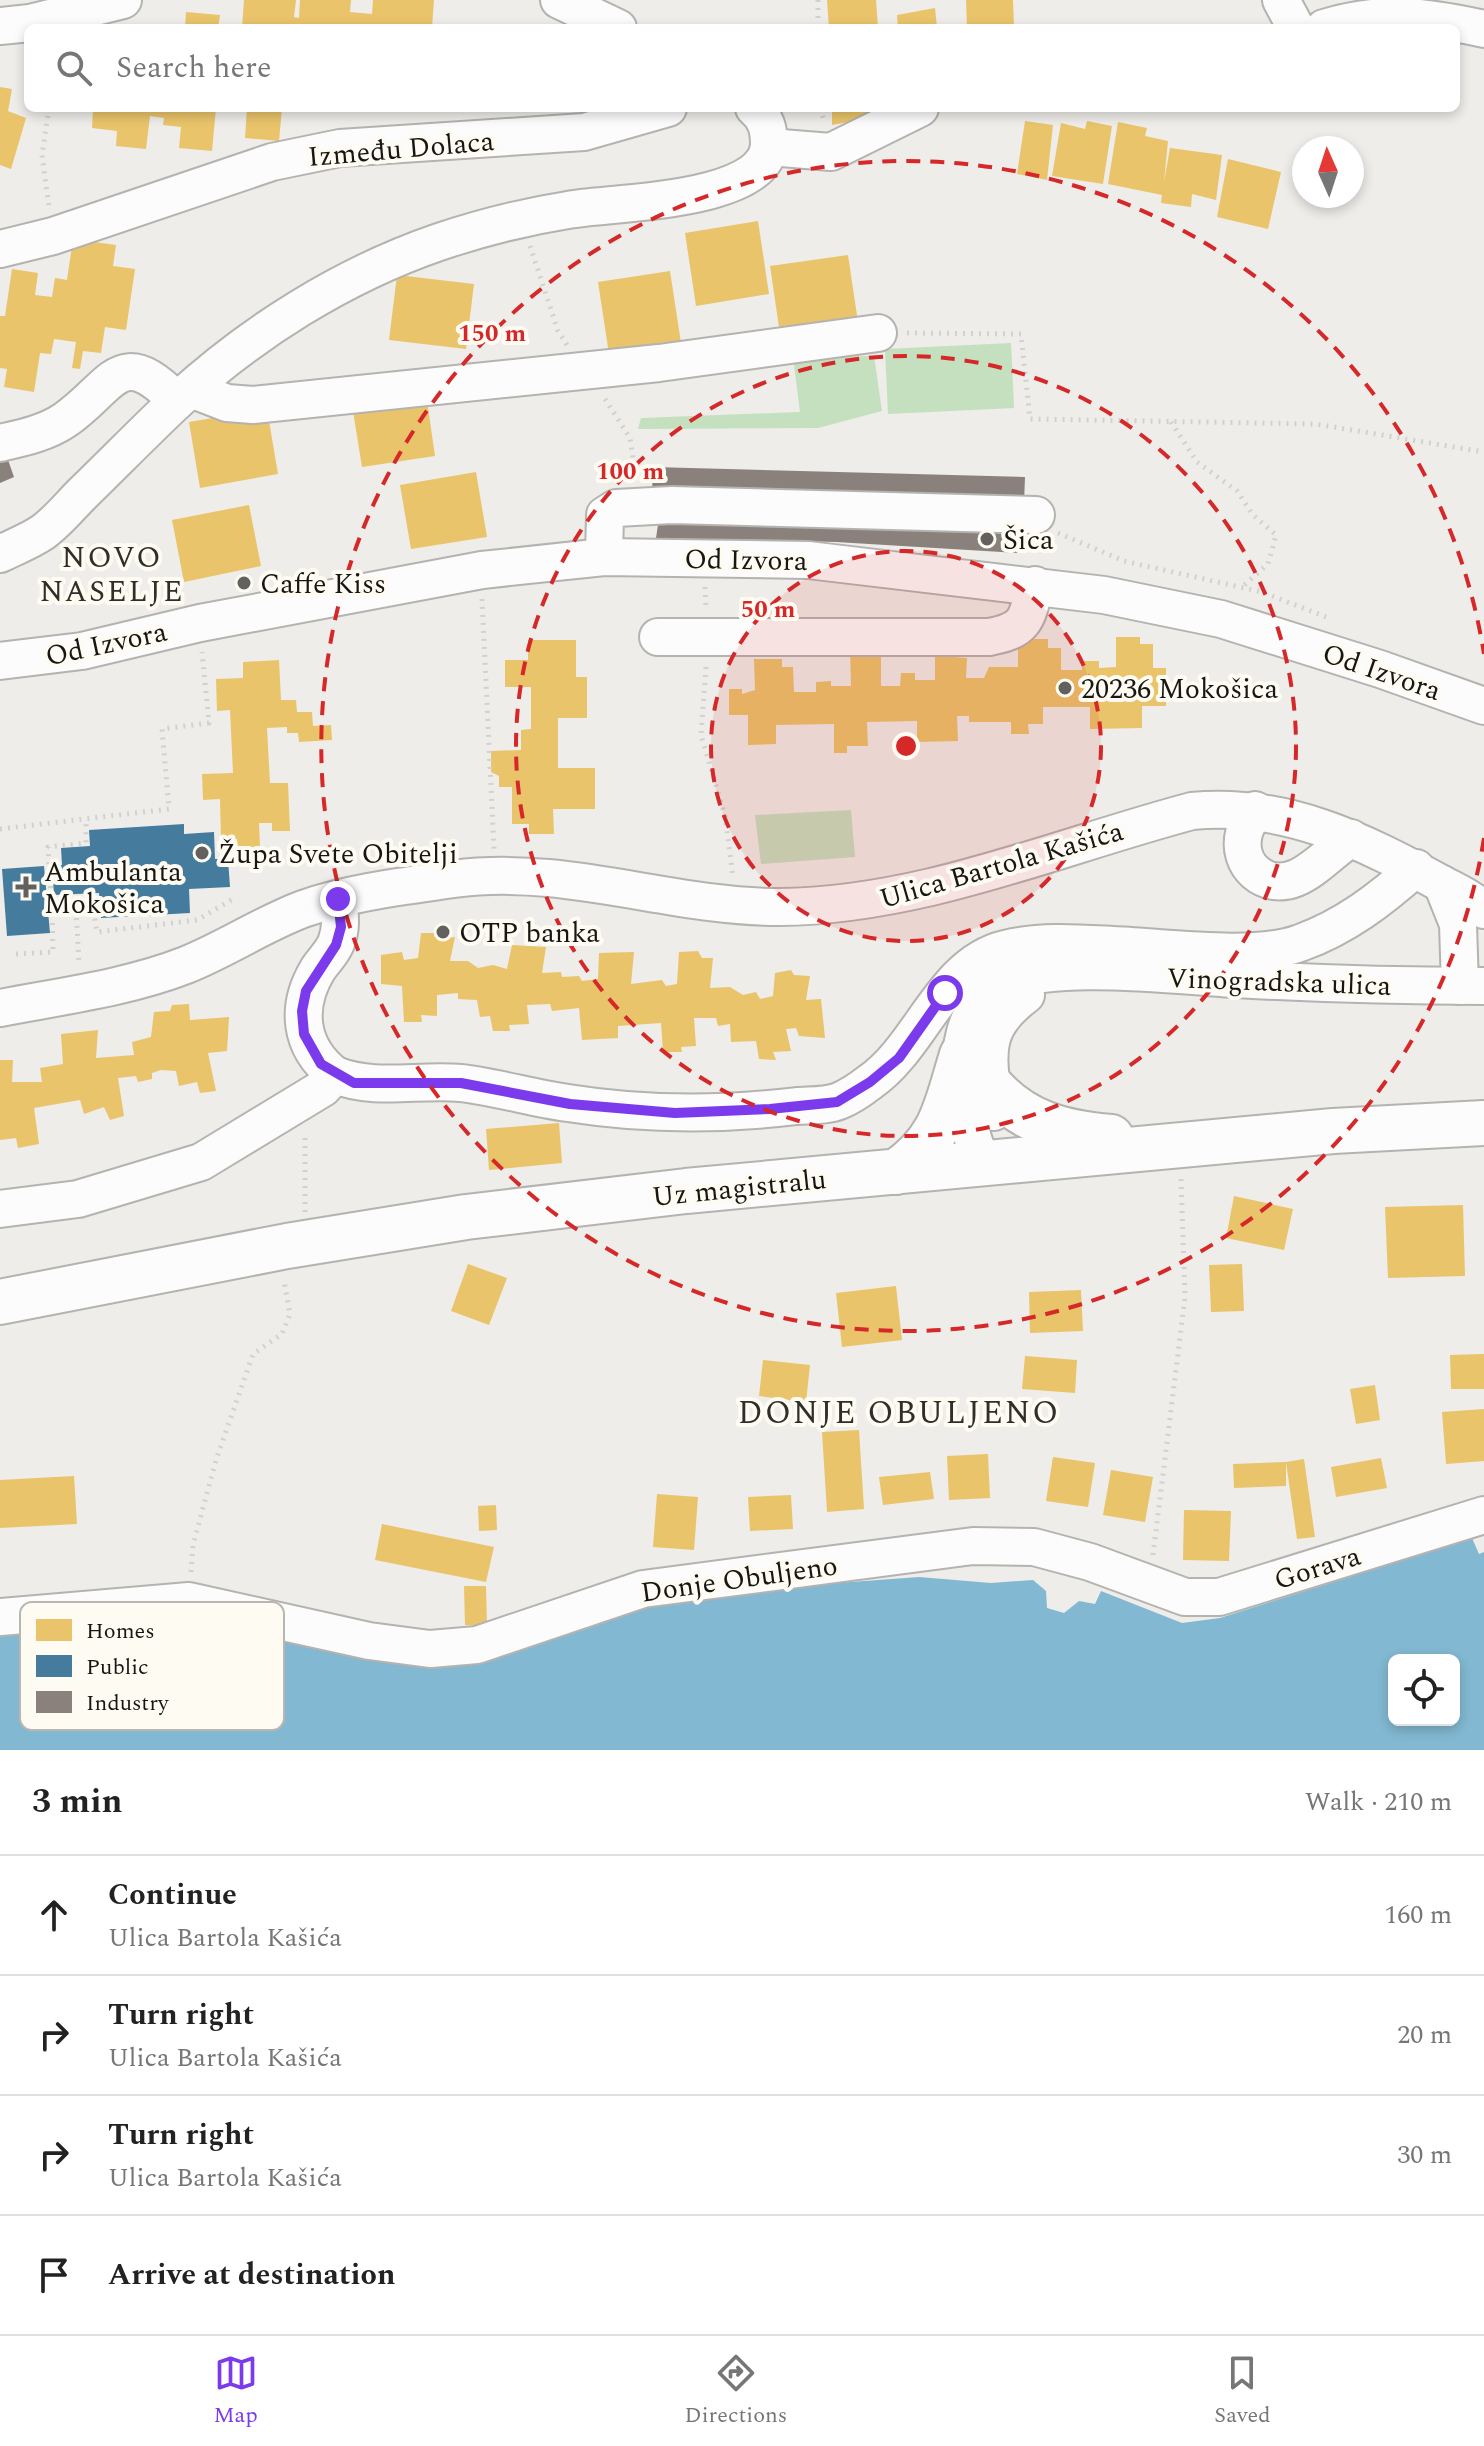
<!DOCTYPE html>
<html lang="en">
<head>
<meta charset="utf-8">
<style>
	:root { --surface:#fff; --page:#f6f6f6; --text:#222; --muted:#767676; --line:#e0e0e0; --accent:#7c3aed }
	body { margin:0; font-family:Spectral,serif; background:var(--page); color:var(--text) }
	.controls { position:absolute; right:24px; bottom:24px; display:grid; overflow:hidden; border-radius:12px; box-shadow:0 4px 12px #0003 }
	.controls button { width:72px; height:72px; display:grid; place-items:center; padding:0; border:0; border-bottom:2px solid var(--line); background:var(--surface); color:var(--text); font:40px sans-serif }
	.compass { position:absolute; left:1292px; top:136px; width:72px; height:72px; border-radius:50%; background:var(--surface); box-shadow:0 4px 12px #0003; rotate:357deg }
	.stop { position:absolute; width:24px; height:24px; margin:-18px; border:6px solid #7c3aed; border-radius:50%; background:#fff }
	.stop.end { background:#7c3aed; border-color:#fff; box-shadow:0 2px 8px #0008 }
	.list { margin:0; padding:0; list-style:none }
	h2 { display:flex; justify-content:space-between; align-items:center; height:104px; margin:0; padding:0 32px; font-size:34px }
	h2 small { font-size:26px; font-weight:400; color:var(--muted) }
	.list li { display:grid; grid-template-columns:52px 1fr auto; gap:24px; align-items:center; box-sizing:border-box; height:120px; padding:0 32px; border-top:2px solid var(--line) }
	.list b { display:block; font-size:30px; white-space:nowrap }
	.list p { margin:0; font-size:26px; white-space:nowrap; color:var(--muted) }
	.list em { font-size:26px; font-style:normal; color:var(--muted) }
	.icon { flex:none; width:44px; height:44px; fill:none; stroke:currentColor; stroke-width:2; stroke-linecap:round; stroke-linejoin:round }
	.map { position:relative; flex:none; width:1484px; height:1750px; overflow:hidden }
	.search { position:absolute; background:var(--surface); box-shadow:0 4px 12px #0003; left:24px; right:24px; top:24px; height:88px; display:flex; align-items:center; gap:20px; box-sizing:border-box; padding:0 28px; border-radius:12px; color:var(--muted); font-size:30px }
	.sheet { height:584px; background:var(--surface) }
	nav { display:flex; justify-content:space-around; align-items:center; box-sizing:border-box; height:112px; border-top:2px solid var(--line); background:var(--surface); font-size:22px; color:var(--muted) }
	nav a { display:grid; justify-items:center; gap:4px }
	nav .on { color:var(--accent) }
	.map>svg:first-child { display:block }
	.green { fill:#c4e0bf }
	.water { fill:#82b8d2; fill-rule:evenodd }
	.homes { fill:#e9c46a }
	.public { fill:#457b9d }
	.industry { fill:#8a817c }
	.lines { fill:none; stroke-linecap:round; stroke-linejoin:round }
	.minor-casing { stroke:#b4b3b0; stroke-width:40 }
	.major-casing { stroke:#b4b3b0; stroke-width:48 }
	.path { stroke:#d1d1d0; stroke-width:5; stroke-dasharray:2 6; stroke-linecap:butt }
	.minor { stroke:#fcfcfc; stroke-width:36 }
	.major { stroke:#fcfcfc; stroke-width:44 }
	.route { stroke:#7c3aed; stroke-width:10 }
	.ring { fill:none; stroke:#d62828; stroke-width:4; stroke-dasharray:14 10 }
	.poi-dot { fill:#62615e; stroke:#fefbf3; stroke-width:3 }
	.labels { text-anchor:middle; stroke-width:8; stroke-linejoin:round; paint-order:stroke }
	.street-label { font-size:28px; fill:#171613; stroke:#fefbf3 }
	.poi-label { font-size:28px; fill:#171613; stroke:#fefbf3; text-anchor:start }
	.neighbourhood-label { font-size:30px; letter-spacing:2px; fill:#302e28; stroke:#fefbf3 }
	.quarter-label { font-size:32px; letter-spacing:2px; fill:#302e28; stroke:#fefbf3 }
	.key { fill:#fefbf3; stroke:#b9b6b0; stroke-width:2 }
	.key-label { font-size:22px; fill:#171613 }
	.centre { fill:#d62828; stroke:#fefbf3; stroke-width:4 }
	.ring-label { font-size:24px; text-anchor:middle; font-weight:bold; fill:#d62828; stroke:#fefbf3; stroke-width:8; stroke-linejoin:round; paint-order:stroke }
</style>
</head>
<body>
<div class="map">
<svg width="1484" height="1750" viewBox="0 0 1484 1750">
	<rect width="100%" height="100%" fill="#eeede9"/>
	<!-- green -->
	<g class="green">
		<polygon points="1011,343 1014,408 888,414 885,349"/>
		<polygon points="874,356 882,411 818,428 638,429 641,418 800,412 793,357"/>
		<polygon points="851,810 855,857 761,864 755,815"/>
	</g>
	<!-- water -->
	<path class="water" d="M1472,1538L1479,1554L1484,1552V1750H0V1635L217,1613L369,1649L648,1597L919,1577L991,1583L1033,1580L1046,1591L1047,1608L1064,1613L1079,1601L1095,1604L1101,1591L1182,1623L1220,1618ZM1394,1660H1454V1720H1394Z"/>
	<!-- homes -->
	<g class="homes">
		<polygon points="244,0 296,0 294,17 299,18 300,0 351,0 350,12 372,14 373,0 434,0 432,28 242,28"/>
		<polygon points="827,0 876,0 878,28 829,28"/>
		<polygon points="966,0 1013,0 1014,28 967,28"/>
		<polygon points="935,8 937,28 898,28 897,15"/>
		<polygon points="186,12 220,15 218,28 185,28"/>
		<polygon points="0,87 12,89 8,111 26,118 11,169 0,165"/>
		<polygon points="93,108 216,108 212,151 179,148 181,127 163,125 164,118 150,116 146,149 116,146 117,131 92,128"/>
		<polygon points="247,108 282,108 279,141 245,138"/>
		<polygon points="832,108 888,108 888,115 832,125"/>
		<polygon points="1025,121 1053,125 1047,180 1017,174"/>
		<polygon points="1087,121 1112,126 1103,184 1052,176 1061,123 1085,129"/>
		<polygon points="1118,122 1147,128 1145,136 1168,141 1164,182 1170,148 1222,155 1216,200 1192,194 1191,207 1161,203 1162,195 1108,184"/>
		<polygon points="1228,159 1281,172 1268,229 1217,217"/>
		<polygon points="758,221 769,294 696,306 685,233"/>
		<polygon points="73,239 116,245 113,266 135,269 126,330 105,327 101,353 83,351 80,369 72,368 76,342 54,339 51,354 40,353 34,392 4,387 7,369 0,368 0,316 5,316 12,269 38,273 35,295 52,297 55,278 67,280"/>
		<polygon points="848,255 858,322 780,334 770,266"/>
		<polygon points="670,271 681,343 609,354 598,282"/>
		<polygon points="397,275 474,284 466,349 389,340"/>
		<polygon points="426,394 435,456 362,467 352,405"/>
		<polygon points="267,409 278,474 200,488 189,422"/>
		<polygon points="476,472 487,537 411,549 400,485"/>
		<polygon points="249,505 261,566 184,582 172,520"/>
		<polygon points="1116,637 1140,637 1140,644 1153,644 1153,668 1166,668 1166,706 1142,706 1142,728 1090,729 1090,707 1043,707 1043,724 1028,724 1029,734 1011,734 1011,722 969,722 969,716 957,716 958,741 917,742 917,721 867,722 868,746 847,746 847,753 834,753 834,724 776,725 776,744 748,745 748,715 729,715 729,689 742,689 742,694 755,690 754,659 782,659 782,667 793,667 794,692 816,692 816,682 831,681 831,686 851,686 850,649 867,649 870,656 881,656 881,686 900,686 901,673 915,673 915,680 935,680 935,651 953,650 953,657 967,658 966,678 984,678 989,667 1018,667 1018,639 1048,639 1048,648 1061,648 1061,670 1082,670 1082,661 1099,661 1099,668 1116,667"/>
		<polygon points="528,640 576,640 576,677 587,677 587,718 558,718 558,768 595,768 595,809 553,809 554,834 529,834 529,824 512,824 512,787 499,787 499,776 491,772 491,751 521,750 521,730 531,729 531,687 505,687 505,660 528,660"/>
		<polygon points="279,660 281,700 296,700 297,712 312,712 313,726 331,725 332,740 299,742 298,733 287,733 287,727 267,728 270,783 288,783 290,831 272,831 272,823 259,823 260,847 238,848 237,839 221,840 220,799 203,800 202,774 233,773 230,710 217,711 216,679 243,678 243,662"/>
		<polygon points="421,933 439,933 440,939 455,937 450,961 468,961 478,968 493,965 507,969 512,945 546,947 542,973 561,972 562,977 579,976 582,981 598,979 599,953 634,952 631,984 662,980 666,986 677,984 679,952 698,951 702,958 713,958 710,988 730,987 743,995 756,992 760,999 773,996 775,973 791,970 794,975 810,976 806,1000 821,999 825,1038 799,1036 796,1028 786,1029 791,1051 773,1052 776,1060 759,1059 756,1041 731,1042 730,1024 718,1026 716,1018 694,1018 696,1046 681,1047 682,1052 663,1052 661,1023 618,1026 618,1038 582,1040 579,1008 552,1011 550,1004 527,1005 529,1024 509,1025 510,1031 493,1031 490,1016 480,1017 477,1000 458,999 458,993 437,995 437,1016 421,1015 422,1022 404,1022 402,986 381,984 381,955 402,952 404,960 418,958"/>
		<polygon points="189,1004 190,1020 229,1017 227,1051 208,1053 216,1091 200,1093 197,1082 179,1086 176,1071 161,1070 152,1073 152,1079 138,1082 136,1076 118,1078 124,1116 110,1120 104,1107 84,1114 80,1100 34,1108 39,1144 18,1148 16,1138 0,1140 0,1060 13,1060 12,1082 42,1082 40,1068 63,1064 61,1034 98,1030 96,1058 134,1055 132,1042 151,1037 154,1012 170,1011 172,1005"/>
		<polygon points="559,1123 562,1163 489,1170 486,1129"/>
		<polygon points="1234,1196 1293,1209 1284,1250 1226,1238"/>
		<polygon points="1463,1205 1465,1276 1388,1278 1385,1207"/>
		<polygon points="468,1264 507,1278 489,1325 451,1311"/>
		<polygon points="1242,1264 1244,1311 1211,1312 1209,1265"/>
		<polygon points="896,1286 902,1340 842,1347 836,1293"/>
		<polygon points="1081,1290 1083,1331 1030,1333 1029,1292"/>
		<polygon points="1484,1354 1484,1389 1451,1389 1450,1355"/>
		<polygon points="1025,1356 1077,1360 1075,1393 1022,1389"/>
		<polygon points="763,1360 810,1365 806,1402 759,1396"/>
		<polygon points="1375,1385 1380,1420 1356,1424 1350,1389"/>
		<polygon points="1484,1409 1484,1461 1446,1464 1442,1412"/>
		<polygon points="859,1430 864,1509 827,1512 822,1432"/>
		<polygon points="988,1454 990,1498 949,1500 947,1456"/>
		<polygon points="1053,1457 1095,1463 1088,1507 1046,1501"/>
		<polygon points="1381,1458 1387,1488 1336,1497 1331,1467"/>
		<polygon points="1304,1459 1315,1537 1297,1539 1286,1462"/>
		<polygon points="1286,1462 1286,1486 1234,1488 1233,1464"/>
		<polygon points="1111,1470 1153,1477 1145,1522 1103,1515"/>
		<polygon points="930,1472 934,1499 883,1505 879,1477"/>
		<polygon points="74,1476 77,1524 0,1528 0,1480"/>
		<polygon points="657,1494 698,1497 694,1550 653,1547"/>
		<polygon points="791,1495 793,1529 750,1531 748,1497"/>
		<polygon points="496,1505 497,1530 479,1531 478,1506"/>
		<polygon points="1184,1510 1231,1511 1229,1561 1183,1560"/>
		<polygon points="382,1524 494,1547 486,1582 375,1560"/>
		<polygon points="464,1586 486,1586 487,1625 465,1625"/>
	</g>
	<!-- public -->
	<g class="public">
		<polygon points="184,824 184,834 214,832 215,859 228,859 230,887 189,889 190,913 101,918 99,893 54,895 52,865 62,865 61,848 90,846 89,830"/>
		<polygon points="44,866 50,933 7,936 2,869"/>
	</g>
	<!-- industry -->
	<g class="industry">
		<polygon points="7,457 14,477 0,483 0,458"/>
		<polygon points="653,467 1025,477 1024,503 652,493"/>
		<polygon points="660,511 1019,522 1018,553 836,542 656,538"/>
	</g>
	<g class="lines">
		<defs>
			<g id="minor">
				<polyline points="559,0 618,28"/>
				<polyline points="1281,0 1296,28"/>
				<polyline points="0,26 30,23 123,0"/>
				<path d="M1324,28C1382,10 1425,16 1484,29"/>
				<polyline points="769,147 831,152 920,108"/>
				<polyline points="0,249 53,236 272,162 340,148 584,132 668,108"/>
				<polyline points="191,389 227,403 253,405 659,363 878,333"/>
				<path d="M0,443C22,438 46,433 65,420C114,386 119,342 177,401"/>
				<path d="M0,554C14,547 30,541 43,532C57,522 70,506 82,494C114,463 145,431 177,401C252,332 343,275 439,242C481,228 524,217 568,210C611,202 766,203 769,145C769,129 766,118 754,108"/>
				<polyline points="604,557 605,515 616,508 672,505 1036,515"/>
				<path d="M658,637H989C1026,630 1027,620 1035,585"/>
				<polyline points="0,661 82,651 200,623 482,570 604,557 808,560 1104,595 1221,619 1380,669 1484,706"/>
				<path d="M1255,810C1251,817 1246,825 1244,833C1236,865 1265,891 1296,878C1315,870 1333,850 1351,838"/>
				<polyline points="1442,884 1458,924 1460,986"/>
				<path d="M0,1008C62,996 127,988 186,965C226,949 263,924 303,909C351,892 405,886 454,879C565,864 670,907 779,907C922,906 1056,847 1192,811C1285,802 1363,841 1442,884C1457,892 1471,898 1484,910"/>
				<path d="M335,1075C376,1091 418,1079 461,1083C496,1087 532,1098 568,1103C643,1115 722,1115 797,1106C810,1105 827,1106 839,1101C849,1097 861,1089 870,1082C921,1047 942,964 1005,949C1041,940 1077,943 1113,945C1162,947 1256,960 1300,943C1345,927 1381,899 1416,868"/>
				<path d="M994,1112C990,1059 977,1031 1026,995"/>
				<path d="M983,1164C960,1115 941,1017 1000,986C1053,958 1190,978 1253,980C1330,984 1407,986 1484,986"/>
				<path d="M0,1209L78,1199L201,1162L323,1088L335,1075C299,1047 295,1007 318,969C324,960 332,953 336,943C342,928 340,915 338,899"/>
				<polyline points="0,1617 189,1601 369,1641 430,1649 477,1645 643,1589 973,1546 1034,1547 1090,1562 1185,1597 1219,1597 1484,1515"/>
			</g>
			<g id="major">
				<path d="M992,1087C1024,1123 1064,1133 1111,1137"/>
				<path d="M896,1172C943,1140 946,1106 962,1055"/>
				<polyline points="0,1302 287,1246 466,1217 686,1191 1333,1131 1484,1123"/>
			</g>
		</defs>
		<!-- minor casing -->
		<use href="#minor" class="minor-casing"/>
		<!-- major casing -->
		<use href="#major" class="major-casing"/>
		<!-- path -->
		<g class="path">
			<polyline points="818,0 818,28"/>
			<polyline points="49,108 42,155 49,207"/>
			<polyline points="821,108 824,123"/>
			<polyline points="530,246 558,331 567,345"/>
			<polyline points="907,333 1021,334 1030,419 1316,424 1484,452"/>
			<polyline points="605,399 630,438 636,477"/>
			<polyline points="1171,422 1197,462 1237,491 1253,515 1276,535 1268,564 1242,587"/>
			<polyline points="1058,533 1124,561 1262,592 1326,617"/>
			<polyline points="705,587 706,609"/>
			<polyline points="482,599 494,849"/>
			<polyline points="706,667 701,735 725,816 733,877"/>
			<polyline points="0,829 169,809 162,729 209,723 202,652"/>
			<polyline points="76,910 79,963"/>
			<polyline points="52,912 48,847 86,843 86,819"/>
			<polyline points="16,954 53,952 52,912 93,909 97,932 197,920 233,899"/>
			<polyline points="305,1212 305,1134"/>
			<polyline points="1153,1555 1185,1297 1181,1179"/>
			<polyline points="191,1572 193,1545 216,1460 253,1354 282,1334 290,1314 284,1281"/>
		</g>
		<!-- minor -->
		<use href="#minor" class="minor"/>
		<!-- major -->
		<use href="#major" class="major"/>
	</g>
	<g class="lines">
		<!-- route -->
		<polyline class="route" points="338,899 341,927 336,945 306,991 302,1011 304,1034 321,1064 354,1083 461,1083 570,1104 675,1113 770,1109 837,1102 870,1082 899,1058 945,993"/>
	</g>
	<!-- distance rings -->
	<circle cx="906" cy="746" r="195" fill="#d62828" fill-opacity=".12"/>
	<g class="ring">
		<circle cx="906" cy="746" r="195"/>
		<circle cx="906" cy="746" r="390"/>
		<path d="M1484 838A585 585 0 1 1 1484 654"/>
	</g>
	<!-- markers -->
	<g class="poi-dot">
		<circle cx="987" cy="539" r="8"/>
		<circle cx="244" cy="583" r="8"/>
		<circle cx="1065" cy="688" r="8"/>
		<circle cx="202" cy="853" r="8"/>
		<path d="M22 875h8v8h8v8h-8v8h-8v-8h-8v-8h8z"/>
		<circle cx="443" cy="932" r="8"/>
	</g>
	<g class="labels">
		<!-- street labels -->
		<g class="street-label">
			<text transform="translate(401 148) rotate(-5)" y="10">Između Dolaca</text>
			<text transform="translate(746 559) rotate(1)" y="10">Od Izvora</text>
			<text transform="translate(106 643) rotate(-12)" y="10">Od Izvora</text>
			<text transform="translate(1382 671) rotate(19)" y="10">Od Izvora</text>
			<text transform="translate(1001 864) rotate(-16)" y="10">Ulica Bartola Kašića</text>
			<text transform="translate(1279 981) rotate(2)" y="10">Vinogradska ulica</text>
			<text transform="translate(739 1187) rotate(-6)" y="10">Uz magistralu</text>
			<text transform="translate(1317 1567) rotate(-17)" y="10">Gorava</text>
			<text transform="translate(739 1578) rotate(-8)" y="10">Donje Obuljeno</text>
		</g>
		<!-- poi labels -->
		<g class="poi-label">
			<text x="1003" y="549">Šica</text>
			<text x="260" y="593">Caffe Kiss</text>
			<text x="1081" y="698">20236 Mokošica</text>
			<text x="218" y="863">Župa Svete Obitelji</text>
			<text x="44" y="881">Ambulanta<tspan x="44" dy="32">Mokošica</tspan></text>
			<text x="459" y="942">OTP banka</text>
		</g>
		<!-- neighbourhood labels -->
		<g class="neighbourhood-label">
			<text x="112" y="567">NOVO<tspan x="112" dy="34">NASELJE</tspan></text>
		</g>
		<!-- quarter labels -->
		<g class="quarter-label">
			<text x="899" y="1423">DONJE OBULJENO</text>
		</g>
	</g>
	<!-- legend -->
	<rect x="20" y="1602" width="264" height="128" rx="12" class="key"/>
	<rect x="36" y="1619" width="36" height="22" fill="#e9c46a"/>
	<rect x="36" y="1655" width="36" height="22" fill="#457b9d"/>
	<rect x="36" y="1691" width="36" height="22" fill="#8a817c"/>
	<g class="key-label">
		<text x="86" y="1638">Homes</text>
		<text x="86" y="1674">Public</text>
		<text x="86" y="1710">Industry</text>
	</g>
	<circle cx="906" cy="746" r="12" class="centre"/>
	<g class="ring-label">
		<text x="492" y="341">150 m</text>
		<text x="630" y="479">100 m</text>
		<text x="768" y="617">50 m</text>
	</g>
</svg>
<div class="controls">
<button><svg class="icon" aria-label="locate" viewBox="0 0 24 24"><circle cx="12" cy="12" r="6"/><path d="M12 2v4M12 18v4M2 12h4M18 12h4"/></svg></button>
</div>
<svg class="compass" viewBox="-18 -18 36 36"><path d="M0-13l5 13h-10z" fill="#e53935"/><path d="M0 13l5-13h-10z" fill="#767676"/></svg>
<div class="stop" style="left:945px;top:993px"></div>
<div class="stop end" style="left:338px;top:899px"></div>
<div class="search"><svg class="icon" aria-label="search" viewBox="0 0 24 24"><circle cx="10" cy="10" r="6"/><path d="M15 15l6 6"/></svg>Search here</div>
</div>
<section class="sheet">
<h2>3 min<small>Walk · 210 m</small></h2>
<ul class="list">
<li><svg class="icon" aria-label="ahead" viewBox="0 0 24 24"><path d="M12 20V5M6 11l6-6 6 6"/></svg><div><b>Continue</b><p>Ulica Bartola Kašića</p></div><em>160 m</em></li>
<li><svg class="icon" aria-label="right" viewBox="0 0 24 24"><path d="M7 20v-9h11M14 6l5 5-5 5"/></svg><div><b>Turn right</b><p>Ulica Bartola Kašića</p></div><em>20 m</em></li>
<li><svg class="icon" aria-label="right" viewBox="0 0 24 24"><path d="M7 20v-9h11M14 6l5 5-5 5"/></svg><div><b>Turn right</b><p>Ulica Bartola Kašića</p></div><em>30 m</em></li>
<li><svg class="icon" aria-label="arrive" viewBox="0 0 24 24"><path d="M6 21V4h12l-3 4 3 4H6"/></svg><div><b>Arrive at destination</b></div></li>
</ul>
</section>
<nav>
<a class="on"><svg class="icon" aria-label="map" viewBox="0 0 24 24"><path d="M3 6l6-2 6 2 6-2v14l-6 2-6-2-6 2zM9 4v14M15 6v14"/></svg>Map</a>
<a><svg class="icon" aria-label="directions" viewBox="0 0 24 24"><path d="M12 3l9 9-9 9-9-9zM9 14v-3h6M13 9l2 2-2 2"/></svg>Directions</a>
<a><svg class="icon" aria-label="saved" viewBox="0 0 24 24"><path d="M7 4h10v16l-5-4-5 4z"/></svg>Saved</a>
</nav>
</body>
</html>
